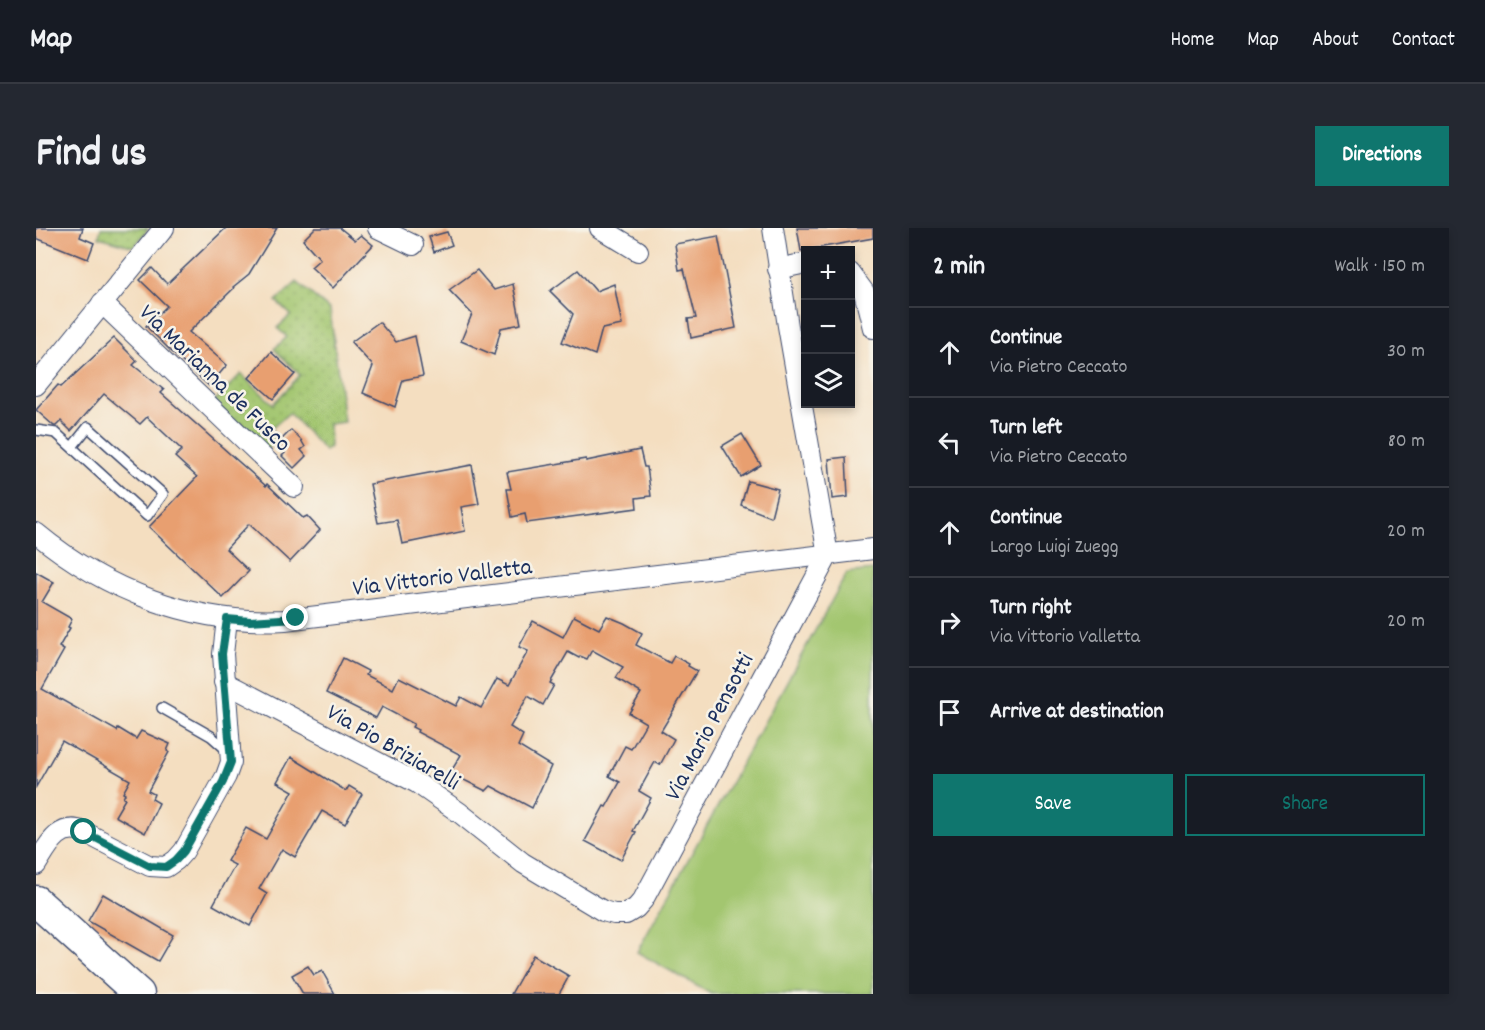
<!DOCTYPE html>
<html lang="en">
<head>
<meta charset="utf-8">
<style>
	:root { --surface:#171b24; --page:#242831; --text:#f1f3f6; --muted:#9ea1a6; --line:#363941; --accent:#0f766e }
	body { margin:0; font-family:Dekko,sans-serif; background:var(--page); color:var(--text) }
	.controls { position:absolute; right:18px; top:18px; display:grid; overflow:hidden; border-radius:0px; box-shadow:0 3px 9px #0003 }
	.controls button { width:54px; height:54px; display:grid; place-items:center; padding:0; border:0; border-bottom:2px solid var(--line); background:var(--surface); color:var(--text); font:30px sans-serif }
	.stop { position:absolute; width:18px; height:18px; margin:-14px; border:4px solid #0f766e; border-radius:50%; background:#fff }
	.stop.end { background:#0f766e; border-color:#fff; box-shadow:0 2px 6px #0008 }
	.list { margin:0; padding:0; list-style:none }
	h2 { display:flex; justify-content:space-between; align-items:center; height:78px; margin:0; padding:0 24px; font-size:26px }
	h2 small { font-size:20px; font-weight:400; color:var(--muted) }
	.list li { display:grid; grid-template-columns:39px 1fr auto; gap:18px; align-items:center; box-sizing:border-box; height:90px; padding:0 24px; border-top:2px solid var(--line) }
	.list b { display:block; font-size:22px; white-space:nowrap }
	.list p { margin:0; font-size:20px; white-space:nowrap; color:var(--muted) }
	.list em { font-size:20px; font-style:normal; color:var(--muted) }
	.actions { display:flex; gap:12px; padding:18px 24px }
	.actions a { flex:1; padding:14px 0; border:2px solid var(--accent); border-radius:0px; text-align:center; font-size:21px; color:var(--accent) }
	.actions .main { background:var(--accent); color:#fff }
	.icon { flex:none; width:33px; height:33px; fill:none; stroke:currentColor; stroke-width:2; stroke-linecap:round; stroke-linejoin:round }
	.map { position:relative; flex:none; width:837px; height:766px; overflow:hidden; border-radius:0px }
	header { display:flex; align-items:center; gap:36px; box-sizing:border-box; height:84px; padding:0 30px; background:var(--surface); border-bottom:2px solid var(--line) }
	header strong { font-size:28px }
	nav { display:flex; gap:33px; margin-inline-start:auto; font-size:21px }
	.intro { display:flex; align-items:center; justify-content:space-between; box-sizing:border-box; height:144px; padding:0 36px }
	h1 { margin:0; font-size:42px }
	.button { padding:15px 27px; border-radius:0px; background:var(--accent); color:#fff; font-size:21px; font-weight:700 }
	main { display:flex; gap:36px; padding:0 36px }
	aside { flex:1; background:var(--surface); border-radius:0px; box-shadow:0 3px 9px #0003 }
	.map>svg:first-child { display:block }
	.park { fill:#a3c66f; stroke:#5f7a66; stroke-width:1.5 }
	.garden { fill:url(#garden-dots); stroke:#5f7a66; stroke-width:1.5 }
	.building { fill:#e89f6f }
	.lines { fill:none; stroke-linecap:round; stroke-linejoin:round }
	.lane-casing { stroke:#3c496d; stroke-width:12 }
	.street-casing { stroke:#3c496d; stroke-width:22 }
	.primary-casing { stroke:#3c496d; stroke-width:33 }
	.lane { stroke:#fff; stroke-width:9 }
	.street { stroke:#fff; stroke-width:20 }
	.primary { stroke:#fff; stroke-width:30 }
	.route { stroke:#0f766e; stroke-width:8 }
	.labels { text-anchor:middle; stroke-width:5; stroke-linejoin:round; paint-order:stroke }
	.street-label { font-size:24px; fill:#1b2f5e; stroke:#f7f3e8 }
</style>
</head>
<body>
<header>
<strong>Map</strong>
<nav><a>Home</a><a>Map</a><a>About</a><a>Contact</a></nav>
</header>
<div class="intro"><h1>Find us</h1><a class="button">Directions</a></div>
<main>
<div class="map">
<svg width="837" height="766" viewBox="0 0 837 766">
	<defs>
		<pattern id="garden-dots" width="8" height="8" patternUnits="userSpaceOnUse" patternTransform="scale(1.5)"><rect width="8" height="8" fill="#a3c66f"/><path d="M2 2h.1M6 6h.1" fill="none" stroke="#8caa63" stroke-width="1.8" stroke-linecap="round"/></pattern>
	</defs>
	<rect width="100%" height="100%" fill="#f7f3e8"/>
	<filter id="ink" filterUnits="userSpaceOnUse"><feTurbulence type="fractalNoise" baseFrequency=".0167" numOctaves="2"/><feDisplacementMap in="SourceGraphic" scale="12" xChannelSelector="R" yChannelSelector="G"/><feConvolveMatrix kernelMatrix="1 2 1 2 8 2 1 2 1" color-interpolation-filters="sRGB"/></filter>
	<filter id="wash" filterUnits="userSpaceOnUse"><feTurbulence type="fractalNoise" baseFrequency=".008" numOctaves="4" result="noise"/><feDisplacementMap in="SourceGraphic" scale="24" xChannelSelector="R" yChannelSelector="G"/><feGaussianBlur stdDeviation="1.35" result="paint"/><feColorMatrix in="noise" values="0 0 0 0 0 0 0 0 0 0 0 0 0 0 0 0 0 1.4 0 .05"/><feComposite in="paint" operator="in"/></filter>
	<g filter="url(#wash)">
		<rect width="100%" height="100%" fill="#f4dec0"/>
		<!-- park -->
		<polygon class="park" points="837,342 837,766 675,766 601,724 811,345"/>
		<!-- garden -->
		<g class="garden">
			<polygon points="65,0 111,0 112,1 98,19 63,9"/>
			<polygon points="261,54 294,82 308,194 293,196 294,219 289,223 253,185 235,201 241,211 228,226 177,174 205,146 237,176 264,147 238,121 251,109 241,100 255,87 240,73"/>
		</g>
		<g id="blocks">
			<!-- building -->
			<g class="building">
				<polygon points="0,0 47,0 44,9 58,15 52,31 0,10"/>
				<polygon points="190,0 241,0 213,46 197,59 198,60 153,104 191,137 173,158 141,129 110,98 131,78 104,52 116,40 131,56"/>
				<polygon points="279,0 304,0 319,12 325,7 337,17 297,60 275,39 284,31 267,12"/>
				<polygon points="761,0 837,0 837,10 765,23"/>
				<polygon points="411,4 416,17 398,24 393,9"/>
				<polygon points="682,8 700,100 655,110 652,91 660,90 648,41 643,42 639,16"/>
				<polygon points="441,42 458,62 477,56 485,96 465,100 458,127 425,113 436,86 413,62"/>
				<polygon points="542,42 560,63 578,56 586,97 566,101 559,127 526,114 537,86 514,63"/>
				<polygon points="343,94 360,114 379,108 387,148 367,152 359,179 327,165 337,138 315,114"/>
				<polygon points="78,110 101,133 97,137 128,162 125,165 230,258 231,256 267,290 271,288 284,302 254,334 213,296 190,321 213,343 187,370 113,299 161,249 139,229 146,222 111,189 104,196 68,166 35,203 25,193 20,198 18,198 0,182 22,157 25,159"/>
				<polygon points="235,124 259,146 237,171 213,150"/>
				<polygon points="255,202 265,212 269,219 265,222 270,228 258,240 246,228 249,225 241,216"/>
				<polygon points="706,206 725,237 705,249 686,218"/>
				<polygon points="604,222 608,239 611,239 615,268 600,270 601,280 491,295 489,286 476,289 471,261 475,261 471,244 550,231 550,233"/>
				<polygon points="810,229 812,269 796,271 793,231"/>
				<polygon points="436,237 443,276 425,279 429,303 366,316 361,292 342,295 334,256"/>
				<polygon points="712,253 742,261 735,289 705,277"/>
				<polygon points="0,344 18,354 6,374 36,391 32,399 34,400 23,419 28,422 6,461 81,503 82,500 100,511 105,503 134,516 131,523 133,524 112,563 118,566 116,571 123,575 109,605 79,588 89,571 87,570 89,566 87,565 94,552 26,513 0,559"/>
				<polygon points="538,388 563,401 571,388 588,395 606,405 600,417 634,435 638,428 653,436 652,438 661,443 625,503 638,511 624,537 619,534 603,563 615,570 597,603 600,604 585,632 549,613 568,578 570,579 584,554 573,548 589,518 595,521 610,495 593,485 605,465 580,450 587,439 556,422 551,431 544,428 543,430 532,424 514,455 518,457 507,477 492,468 474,499 487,507 482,518 515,538 496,580 455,558 450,563 414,545 425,527 381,504 382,502 376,499 378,496 346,479 340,490 290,465 307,430 332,443 330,447 357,461 363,449 420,478 425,469 445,480 461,451 473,457 492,423 483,419 497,393 527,409"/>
				<polygon points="255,529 310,563 313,558 326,566 309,596 286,583 259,629 246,621 223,661 231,666 214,698 177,677 199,637 191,633 210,600 230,611 257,563 241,554"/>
				<polygon points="67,666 137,707 122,733 52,693"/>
				<polygon points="497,727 533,748 523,766 475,766"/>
				<polygon points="272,738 278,747 286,743 299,766 267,766 256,747"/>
			</g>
		</g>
	</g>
	<g filter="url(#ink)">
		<use href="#blocks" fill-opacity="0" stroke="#3c496d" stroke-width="1.5"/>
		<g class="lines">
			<defs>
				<g id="lane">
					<polyline points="0,202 20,205 111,288 127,266 52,199 36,219"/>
					<polyline points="126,480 175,508 193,524"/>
				</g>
				<g id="street">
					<polyline points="342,0 377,17"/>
					<polyline points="564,0 602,23"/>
					<polyline points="737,0 752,98 792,327"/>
					<polyline points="742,41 770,35"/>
					<polyline points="814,45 828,64 837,100"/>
					<polyline points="66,75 258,259"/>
					<polyline points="0,157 128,0"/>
					<path d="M0,305C70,363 158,397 249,392L837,321"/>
					<polyline points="188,454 381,555 424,585 487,635 567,683 578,686 590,686 600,680 607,672 792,327"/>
					<path d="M0,637C11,620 22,593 48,604L114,638L130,639L140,632L148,623L190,548L195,534L187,426L191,391"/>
				</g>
				<polyline id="primary" points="0,673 103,766"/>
			</defs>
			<!-- lane casing -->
			<use href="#lane" class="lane-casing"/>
			<!-- street casing -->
			<use href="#street" class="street-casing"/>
			<!-- primary casing -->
			<use href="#primary" class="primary-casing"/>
			<!-- lane -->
			<use href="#lane" class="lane"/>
			<!-- street -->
			<use href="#street" class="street"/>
			<!-- primary -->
			<use href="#primary" class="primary"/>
		</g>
	</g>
	<g class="lines" filter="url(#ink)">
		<!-- route -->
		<polyline class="route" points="48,604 114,638 130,639 140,632 148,623 187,554 195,534 186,426 191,391 214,393 260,390"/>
	</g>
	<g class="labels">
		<!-- street labels -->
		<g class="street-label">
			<text transform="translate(180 149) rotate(44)" y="8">Via Marianna de Fusco</text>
			<text transform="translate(406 348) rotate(-7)" y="8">Via Vittorio Valletta</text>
			<text transform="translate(672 498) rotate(-62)" y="8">Via Mario Pensotti</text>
			<text transform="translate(358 518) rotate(30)" y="8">Via Pio Briziarelli</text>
		</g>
	</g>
</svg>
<div class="controls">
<button>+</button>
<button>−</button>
<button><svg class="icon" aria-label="layers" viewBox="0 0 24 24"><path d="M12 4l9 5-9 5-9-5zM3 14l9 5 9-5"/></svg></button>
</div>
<div class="stop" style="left:48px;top:604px"></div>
<div class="stop end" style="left:260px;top:390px"></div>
</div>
<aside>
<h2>2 min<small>Walk · 150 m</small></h2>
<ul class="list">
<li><svg class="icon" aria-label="ahead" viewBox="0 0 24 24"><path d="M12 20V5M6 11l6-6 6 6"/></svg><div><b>Continue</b><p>Via Pietro Ceccato</p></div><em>30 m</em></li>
<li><svg class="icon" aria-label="left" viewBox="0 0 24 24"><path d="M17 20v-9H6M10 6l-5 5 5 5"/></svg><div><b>Turn left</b><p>Via Pietro Ceccato</p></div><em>80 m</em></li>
<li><svg class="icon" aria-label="ahead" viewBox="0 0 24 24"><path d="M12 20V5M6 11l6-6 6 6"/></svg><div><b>Continue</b><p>Largo Luigi Zuegg</p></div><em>20 m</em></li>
<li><svg class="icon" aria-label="right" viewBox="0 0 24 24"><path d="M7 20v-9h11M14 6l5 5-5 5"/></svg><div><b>Turn right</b><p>Via Vittorio Valletta</p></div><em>20 m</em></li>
<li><svg class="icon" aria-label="arrive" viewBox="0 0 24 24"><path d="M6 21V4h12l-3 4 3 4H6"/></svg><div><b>Arrive at destination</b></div></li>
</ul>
<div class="actions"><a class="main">Save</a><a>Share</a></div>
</aside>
</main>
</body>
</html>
